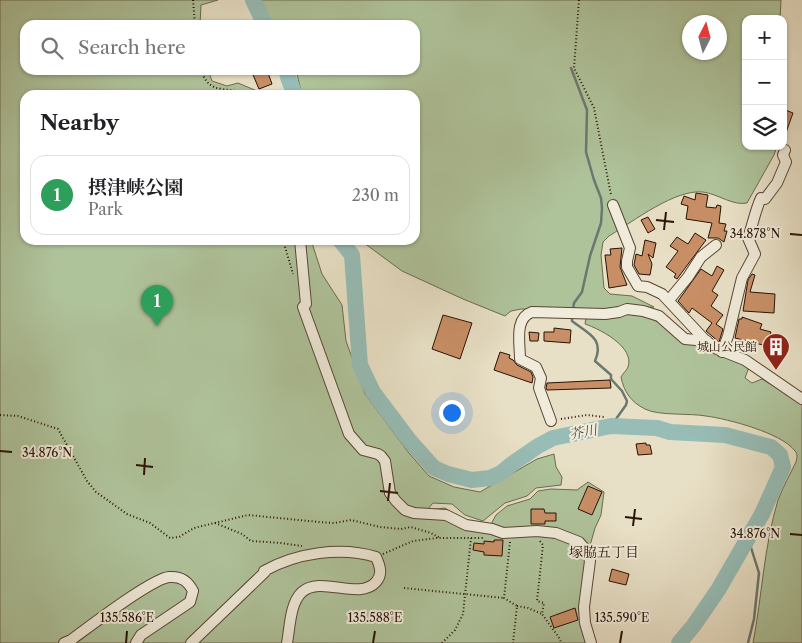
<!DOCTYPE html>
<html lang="en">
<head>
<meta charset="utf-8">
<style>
	:root { --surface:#fff; --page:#f6f6f6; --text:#202124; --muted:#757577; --line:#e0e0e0; --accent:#0b8043 }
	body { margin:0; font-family:"Libre Caslon Text","Noto Serif JP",serif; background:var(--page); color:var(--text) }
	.controls { position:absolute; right:15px; top:15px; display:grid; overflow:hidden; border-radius:10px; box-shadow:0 1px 4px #0004 }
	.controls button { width:45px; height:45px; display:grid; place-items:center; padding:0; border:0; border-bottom:1px solid var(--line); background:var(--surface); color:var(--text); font:25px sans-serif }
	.compass { position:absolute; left:682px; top:15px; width:45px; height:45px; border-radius:50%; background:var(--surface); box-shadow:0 1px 4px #0004; rotate:6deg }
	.you { position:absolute; left:451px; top:412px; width:18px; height:18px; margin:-12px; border:4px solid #fff; border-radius:50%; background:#1a73e8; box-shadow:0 0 0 8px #1a73e833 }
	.badge { display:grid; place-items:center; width:32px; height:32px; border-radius:50%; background:var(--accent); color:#fff; font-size:16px; font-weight:700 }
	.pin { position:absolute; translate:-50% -41px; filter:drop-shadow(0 1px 2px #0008) }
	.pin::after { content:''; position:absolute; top:26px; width:18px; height:15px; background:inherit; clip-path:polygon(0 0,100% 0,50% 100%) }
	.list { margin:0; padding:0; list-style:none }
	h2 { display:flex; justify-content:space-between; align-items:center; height:65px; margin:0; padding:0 20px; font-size:21px }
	h2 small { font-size:16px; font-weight:400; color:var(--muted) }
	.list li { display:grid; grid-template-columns:32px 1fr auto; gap:15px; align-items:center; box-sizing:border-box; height:80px; margin:0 10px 10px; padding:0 10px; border:1px solid var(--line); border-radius:15px }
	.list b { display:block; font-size:19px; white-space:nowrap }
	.list p { margin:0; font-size:16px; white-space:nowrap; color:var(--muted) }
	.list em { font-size:16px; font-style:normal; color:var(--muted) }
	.icon { flex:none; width:28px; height:28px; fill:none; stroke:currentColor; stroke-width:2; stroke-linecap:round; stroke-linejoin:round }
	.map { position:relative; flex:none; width:802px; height:643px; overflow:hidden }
	.search { position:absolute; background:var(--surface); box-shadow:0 1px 4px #0004; left:20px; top:20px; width:400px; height:55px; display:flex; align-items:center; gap:12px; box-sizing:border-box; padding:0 18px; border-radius:15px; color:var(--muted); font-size:19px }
	.panel { position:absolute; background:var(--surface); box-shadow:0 1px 4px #0004; left:20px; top:90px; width:400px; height:155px; border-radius:15px }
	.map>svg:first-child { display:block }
	.green { fill:#afc39b; stroke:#6c6a50; fill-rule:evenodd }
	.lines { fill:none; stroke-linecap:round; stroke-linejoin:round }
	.stream { stroke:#6b786f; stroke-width:2.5 }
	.river { stroke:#97bdb6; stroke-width:16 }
	.building { fill:#c88f66; stroke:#291105 }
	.minor-casing { stroke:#594535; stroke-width:12 }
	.path { stroke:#291105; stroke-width:2; stroke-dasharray:1 2.5; stroke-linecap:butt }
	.minor { stroke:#f0ebda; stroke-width:10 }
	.ticks { fill:none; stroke:#291105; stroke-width:2 }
	.labels { text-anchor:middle; stroke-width:4; stroke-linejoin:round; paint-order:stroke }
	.poi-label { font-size:12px; fill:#291105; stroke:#f0ebda; text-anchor:end }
	.water-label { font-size:14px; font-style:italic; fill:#504d43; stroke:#f0ebda }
	.neighbourhood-label { font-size:14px; fill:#291105; stroke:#f0ebda }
	.ticks-label { font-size:12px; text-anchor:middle; fill:#291105; stroke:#f0ebda; stroke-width:4; stroke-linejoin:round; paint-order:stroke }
</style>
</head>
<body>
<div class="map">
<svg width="802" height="643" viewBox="0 0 802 643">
	<rect width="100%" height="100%" fill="#e8e0c6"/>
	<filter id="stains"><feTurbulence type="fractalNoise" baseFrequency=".004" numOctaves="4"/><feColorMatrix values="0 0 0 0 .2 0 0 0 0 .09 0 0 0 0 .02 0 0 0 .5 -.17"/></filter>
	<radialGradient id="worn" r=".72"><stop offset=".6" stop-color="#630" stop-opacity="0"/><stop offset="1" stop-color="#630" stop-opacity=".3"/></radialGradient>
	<!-- green -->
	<g class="green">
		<polygon points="0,0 218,0 201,5 200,25 25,25 25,70 208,70 212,81 227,86 238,83 257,91 259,95 25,95 25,240 311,240 322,274 342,305 346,341 365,394 409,453 429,476 454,487 480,492 537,459 554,454 556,467 562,477 561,485 536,488 527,496 505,503 483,521 465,515 452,504 433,503 427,510 445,508 464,521 490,526 496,515 507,506 530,499 538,491 551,489 577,490 588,482 604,492 601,515 595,528 589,549 587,618 594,643 0,643"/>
		<path d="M258,0H781L780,19H746V146H777L774,155L747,203C733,206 718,194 703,192C675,189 634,221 609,236L603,242L601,255L604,288L610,294L632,296L654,307L585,311L521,309L511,311L505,316L463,299L402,271L360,240H415V95H302L296,70H415V25H273ZM690,22H720V52H690Z"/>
		<path d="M631,313L644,316L664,324L749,367L745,378L752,383L762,379L802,403V643H753C762,596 764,546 778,500C783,487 790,474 796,462C797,458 798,454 795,451C782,433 728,419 706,416C690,413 658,416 645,409C631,402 624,392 621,377C623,373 627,370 628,367C635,347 600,329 585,324L586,318L621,316Z"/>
	</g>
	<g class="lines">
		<!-- stream -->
		<g class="stream">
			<polyline points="571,68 587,110 586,152 594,180 601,198 602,208 601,223 590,256 582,292 574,303 573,310"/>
			<path d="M572,316V321C587,333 605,338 595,361L611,375V379L622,391L627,401L626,405L611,426"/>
			<polyline points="748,538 759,573 754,619 748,643"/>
		</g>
		<!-- river -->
		<g class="river">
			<polyline points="253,0 265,25"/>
			<polyline points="286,70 289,80 295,95"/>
			<polyline points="340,240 352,255 360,365 373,392 409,440 434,468 448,474 472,480 490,478 501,473 512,464 538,446 553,438 611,426 657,428 670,432 725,435 771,447 780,455 783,467 762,514 718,590 694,625 679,643"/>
		</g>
	</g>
	<!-- building -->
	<g class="building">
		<polygon points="251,70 267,70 272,84 259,89"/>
		<polygon points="783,109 793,113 784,138 783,138"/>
		<polygon points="696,193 708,195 706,207 716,208 717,205 721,206 719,223 726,224 724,231 727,231 724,242 718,238 708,238 712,223 686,219 688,206 681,204 684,196 695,200"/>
		<polygon points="648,217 655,229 648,233 641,220"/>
		<polygon points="695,233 706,240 677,279 674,277 676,274 666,267 678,251 670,246 677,237 688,244"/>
		<polygon points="645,240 656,243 653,258 648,254 652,264 650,275 639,274 634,265 636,254 642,256"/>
		<polygon points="622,248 620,267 627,285 609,288 605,255 611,255 610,249"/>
		<polygon points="717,266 724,270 712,291 718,295 711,306 723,315 716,324 723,329 719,342 706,331 712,323 692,308 689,313 678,301 701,269 712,276"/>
		<polygon points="752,274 755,275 750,292 775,294 774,313 743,311 748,280"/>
		<polygon points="443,315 472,323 460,359 432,349"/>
		<polygon points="742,317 762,324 760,329 771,332 767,346 735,338 739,319 742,319"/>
		<polygon points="554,328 571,330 570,343 544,341 544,332 554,332"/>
		<polygon points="529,332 539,333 538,341 530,341"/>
		<polygon points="500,352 510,355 509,358 513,360 517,365 531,372 533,377 532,383 494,370"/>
		<polygon points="610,380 611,388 547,390 546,388 547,383"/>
		<polygon points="646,443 646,445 650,445 652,454 638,455 636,444"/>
		<polygon points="588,486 602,492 592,515 578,509"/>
		<polygon points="531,509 544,509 545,513 556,513 556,521 545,521 545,524 531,524"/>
		<polygon points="494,540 503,540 502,556 484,555 484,552 473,550 474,543 484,544 484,541 494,542"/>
		<polygon points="612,569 629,574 626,585 609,581"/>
		<polygon points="575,608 578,620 554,628 550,617"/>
	</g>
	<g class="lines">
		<defs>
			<g id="minor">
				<polyline points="613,205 630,248 627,261 627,267 638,286 647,287 662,294 705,340 717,349 745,360 802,399"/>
				<polyline points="300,240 306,304 303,307 349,434 363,450 378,454 381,456 385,461 390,493 396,501 405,510 414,513 446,515 466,525 492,529 503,533 537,531 556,533 579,542 587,551 590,561 584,607 585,623 591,643"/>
				<polyline points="669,300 688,277 701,257 716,245"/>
				<path d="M722,352L728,336L742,278L755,254L748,238C753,224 755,211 761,198L765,199L777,183L786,162L783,155L785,150"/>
				<path d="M551,421L539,388L541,378L536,367L520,359C520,343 514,318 532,312L605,314L619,312L627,309L643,311L659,316L685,339L707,341"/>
				<path d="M64,643L71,640C89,627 151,579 169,577C181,576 188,581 193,591L190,602L141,635L136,643"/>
				<path d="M191,643L265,572L264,571C296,553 341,546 376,557C380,566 383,574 376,582C359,601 321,575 302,592C290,603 290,627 287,643"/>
			</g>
		</defs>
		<!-- minor casing -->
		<use href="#minor" class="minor-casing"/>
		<!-- path -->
		<g class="path">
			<polyline points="193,0 195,25"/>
			<polyline points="579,0 574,68 594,108 611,195"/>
			<path d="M201,70C208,90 217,88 236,91L237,95"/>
			<polyline points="283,240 293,274"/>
			<polyline points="0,415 18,416 58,429 87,481 96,492 127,514 150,523 170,538 179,537 194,528 248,515 319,522 334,523 351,520 380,527 401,529 411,527 431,533 440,538"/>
			<polyline points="561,419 587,415 604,417"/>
			<polyline points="215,523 242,534 251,541 281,543 302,546"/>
			<polyline points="540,541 543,545 537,601 544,603 542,614 560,639 561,643"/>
			<polyline points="510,542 504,598 517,606 513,643"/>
			<polyline points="383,554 413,541 437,538 483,538"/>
			<polyline points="404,588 504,598"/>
			<polyline points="517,606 528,608 542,614"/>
			<polyline points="442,643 455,630 463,614 471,538"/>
		</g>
		<!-- minor -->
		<use href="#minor" class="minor"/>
	</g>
	<!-- ticks -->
	<path class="ticks" d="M656,220L674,222M664,230L666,212M790,234L802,235M0,451L12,452M136,465L153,467M144,475L145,458M380,491L398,493M388,501L390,483M625,517L642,519M633,526L635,509M790,534L802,535M126,643L127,631M373,643L375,631M620,643L622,631"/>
	<!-- icons -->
	<defs>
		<symbol id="building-pin" viewBox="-11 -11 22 30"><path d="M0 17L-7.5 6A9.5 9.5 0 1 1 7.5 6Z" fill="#8f2418" stroke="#f0ebda"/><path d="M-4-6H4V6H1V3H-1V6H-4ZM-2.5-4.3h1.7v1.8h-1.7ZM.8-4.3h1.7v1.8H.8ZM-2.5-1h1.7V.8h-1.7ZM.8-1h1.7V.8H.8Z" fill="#fff"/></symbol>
	</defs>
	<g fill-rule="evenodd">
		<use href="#building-pin" x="760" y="331" width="32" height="43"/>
	</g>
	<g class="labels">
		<!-- poi labels -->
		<g class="poi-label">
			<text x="757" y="351">城山公民館</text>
		</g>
		<!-- water labels -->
		<g class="water-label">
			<text transform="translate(583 432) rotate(-11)" y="5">芥川</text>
		</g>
		<!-- neighbourhood labels -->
		<g class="neighbourhood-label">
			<text x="604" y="557">塚脇五丁目</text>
		</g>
	</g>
	<g class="ticks-label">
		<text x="755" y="238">34.878°N</text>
		<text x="47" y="457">34.876°N</text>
		<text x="755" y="538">34.876°N</text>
		<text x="127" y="622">135.586°E</text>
		<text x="375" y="622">135.588°E</text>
		<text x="622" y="622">135.590°E</text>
	</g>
	<rect width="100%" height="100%" filter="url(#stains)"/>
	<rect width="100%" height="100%" fill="url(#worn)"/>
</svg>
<div class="controls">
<button>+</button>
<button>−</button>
<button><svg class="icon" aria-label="layers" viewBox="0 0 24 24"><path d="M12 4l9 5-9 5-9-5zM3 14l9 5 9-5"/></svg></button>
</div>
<svg class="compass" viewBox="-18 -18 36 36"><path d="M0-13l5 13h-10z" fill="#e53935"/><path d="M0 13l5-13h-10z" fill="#757577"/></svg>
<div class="you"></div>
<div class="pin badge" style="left:157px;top:326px;background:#2e9e5b">1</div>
<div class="search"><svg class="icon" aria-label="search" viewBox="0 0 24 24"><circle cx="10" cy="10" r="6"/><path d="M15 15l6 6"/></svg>Search here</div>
<section class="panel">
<h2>Nearby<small></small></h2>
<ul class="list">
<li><span class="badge" style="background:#2e9e5b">1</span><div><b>摂津峡公園</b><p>Park</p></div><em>230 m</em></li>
</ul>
</section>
</div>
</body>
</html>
